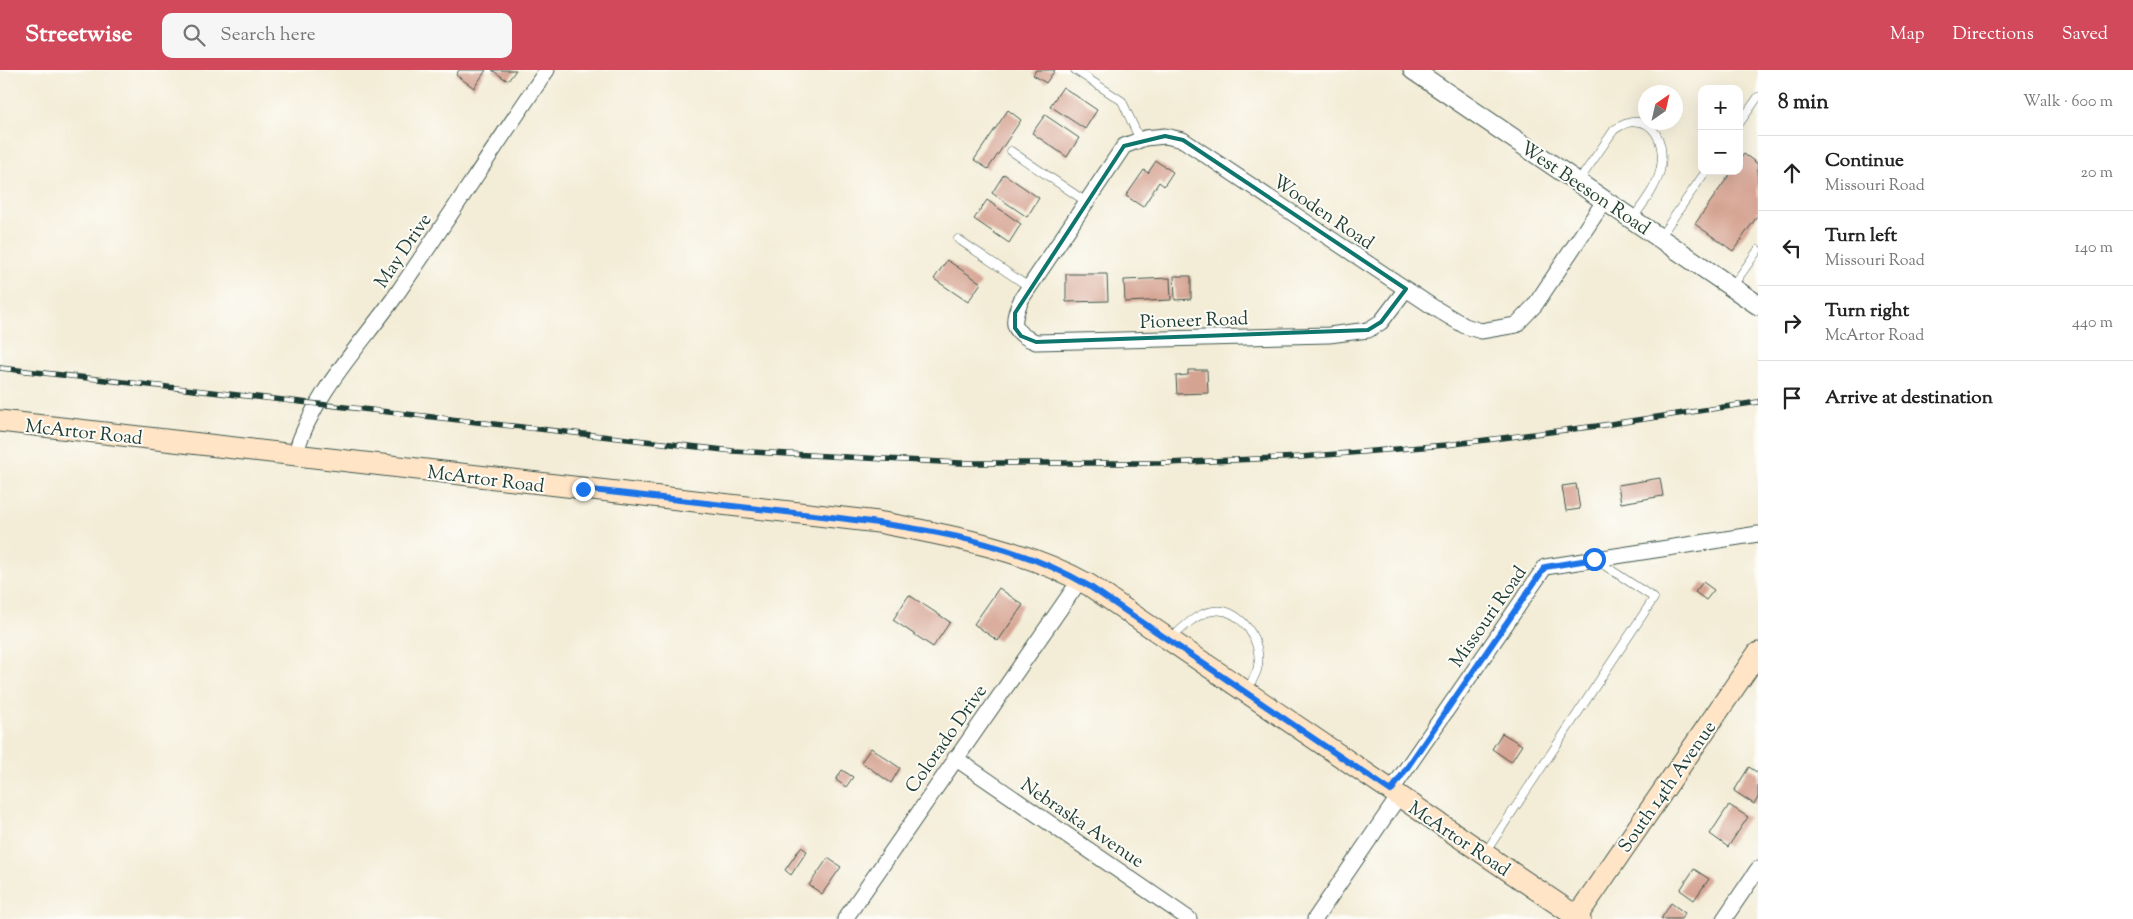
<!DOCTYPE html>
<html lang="en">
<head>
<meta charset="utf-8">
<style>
	:root { --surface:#fff; --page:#f6f6f6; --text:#222; --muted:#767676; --line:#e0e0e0; --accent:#d1495b }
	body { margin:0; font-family:"Sorts Mill Goudy",serif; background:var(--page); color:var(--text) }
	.controls { position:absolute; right:15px; top:15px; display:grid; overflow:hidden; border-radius:10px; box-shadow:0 5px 20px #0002 }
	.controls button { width:45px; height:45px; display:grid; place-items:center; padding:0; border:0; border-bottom:1px solid var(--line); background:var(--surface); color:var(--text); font:25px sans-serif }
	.compass { position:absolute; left:1638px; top:15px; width:45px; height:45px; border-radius:50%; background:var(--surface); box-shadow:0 5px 20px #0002; rotate:34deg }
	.stop { position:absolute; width:15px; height:15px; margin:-11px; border:4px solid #1a73e8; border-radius:50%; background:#fff }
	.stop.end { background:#1a73e8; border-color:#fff; box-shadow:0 1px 5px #0008 }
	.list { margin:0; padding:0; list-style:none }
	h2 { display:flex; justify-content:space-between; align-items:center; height:65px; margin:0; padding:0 20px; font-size:21px }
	h2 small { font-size:16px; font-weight:400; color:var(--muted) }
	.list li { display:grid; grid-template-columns:32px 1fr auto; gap:15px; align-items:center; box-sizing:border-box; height:75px; padding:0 20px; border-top:1px solid var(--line) }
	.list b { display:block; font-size:19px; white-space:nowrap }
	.list p { margin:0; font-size:16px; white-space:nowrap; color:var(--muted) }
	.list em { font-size:16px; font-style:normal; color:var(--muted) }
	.icon { flex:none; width:28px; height:28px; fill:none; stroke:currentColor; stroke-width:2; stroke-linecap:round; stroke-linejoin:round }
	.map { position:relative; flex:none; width:1758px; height:849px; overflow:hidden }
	header { display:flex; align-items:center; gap:30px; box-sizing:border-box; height:70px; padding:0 25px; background:var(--accent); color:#fff }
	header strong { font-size:24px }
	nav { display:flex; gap:28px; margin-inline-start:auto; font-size:18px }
	.search { width:350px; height:45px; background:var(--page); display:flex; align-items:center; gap:12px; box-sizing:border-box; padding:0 18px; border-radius:10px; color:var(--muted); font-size:19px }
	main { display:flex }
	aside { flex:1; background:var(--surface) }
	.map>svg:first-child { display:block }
	.building { fill:#d5a392 }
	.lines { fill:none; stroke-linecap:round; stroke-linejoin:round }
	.service-casing { stroke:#3f574c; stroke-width:9 }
	.minor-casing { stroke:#3f574c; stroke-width:17 }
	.tertiary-casing { stroke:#3f574c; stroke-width:21 }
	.secondary-casing { stroke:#3f574c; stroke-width:23 }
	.service { stroke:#fff; stroke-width:8 }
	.minor { stroke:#fff; stroke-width:15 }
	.tertiary { stroke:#fff; stroke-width:19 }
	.secondary { stroke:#ffe4c6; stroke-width:21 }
	.rail-casing { stroke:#1f3d34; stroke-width:5.5 }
	.rail { stroke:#fdfcf7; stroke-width:4; stroke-dasharray:11; stroke-linecap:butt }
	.route { stroke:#1a73e8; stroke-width:6 }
	.marked { fill:none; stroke:#0f766e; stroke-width:4; stroke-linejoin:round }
	.labels { text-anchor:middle; stroke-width:4; stroke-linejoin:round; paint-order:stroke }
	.street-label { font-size:19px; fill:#1f3d34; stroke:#fdfcf7 }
</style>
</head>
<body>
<header>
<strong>Streetwise</strong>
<div class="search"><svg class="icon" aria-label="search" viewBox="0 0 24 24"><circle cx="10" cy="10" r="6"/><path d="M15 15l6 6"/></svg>Search here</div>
<nav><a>Map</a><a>Directions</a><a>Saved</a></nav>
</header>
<main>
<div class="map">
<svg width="1758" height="849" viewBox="0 0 1758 849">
	<rect width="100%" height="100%" fill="#fdfcf7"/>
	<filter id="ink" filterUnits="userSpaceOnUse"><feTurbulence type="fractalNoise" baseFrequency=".02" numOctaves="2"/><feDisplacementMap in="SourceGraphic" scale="10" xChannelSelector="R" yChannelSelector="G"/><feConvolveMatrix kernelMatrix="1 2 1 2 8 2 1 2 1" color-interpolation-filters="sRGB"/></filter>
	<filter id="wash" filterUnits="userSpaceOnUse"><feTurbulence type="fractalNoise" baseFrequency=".0096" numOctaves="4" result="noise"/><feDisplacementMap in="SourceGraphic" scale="20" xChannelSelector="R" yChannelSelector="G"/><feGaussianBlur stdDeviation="1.12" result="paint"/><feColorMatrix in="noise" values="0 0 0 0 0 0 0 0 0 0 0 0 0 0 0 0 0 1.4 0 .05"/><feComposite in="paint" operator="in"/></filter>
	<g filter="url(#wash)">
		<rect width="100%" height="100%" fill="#f3ecd6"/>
		<g id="blocks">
			<!-- building -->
			<g class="building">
				<polygon points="459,0 486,0 474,18 456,5"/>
				<polygon points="492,0 516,0 508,11"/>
				<polygon points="1036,0 1055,0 1046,13 1033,5"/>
				<polygon points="1063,17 1097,40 1085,59 1050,36"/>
				<polygon points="1008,40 1021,50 988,99 974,90"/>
				<polygon points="1045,45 1079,68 1067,87 1032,63"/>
				<polygon points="1744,84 1758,94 1758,145 1733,181 1695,154 1732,101 1739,101 1739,91"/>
				<polygon points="1156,91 1173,102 1164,116 1159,112 1143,137 1126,126 1144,100 1148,103"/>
				<polygon points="1004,104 1039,128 1027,147 992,123"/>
				<polygon points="987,130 1021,154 1009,173 974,149"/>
				<polygon points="947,190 981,213 968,232 934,209"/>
				<polygon points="1066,204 1107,204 1108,231 1066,232"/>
				<polygon points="1174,206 1191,206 1191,229 1175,230"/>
				<polygon points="1170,208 1171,230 1125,232 1124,210"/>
				<polygon points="1188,300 1207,300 1208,323 1177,324 1176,306 1188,305"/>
				<polygon points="1660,408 1663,426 1621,433 1618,415"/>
				<polygon points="1576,414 1580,439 1566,441 1562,416"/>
				<polygon points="1703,512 1714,520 1706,530 1695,522"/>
				<polygon points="999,518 1023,535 998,571 974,554"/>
				<polygon points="909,525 950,552 933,577 893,550"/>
				<polygon points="1502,663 1522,675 1511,692 1492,679"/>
				<polygon points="871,678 900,698 891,713 861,692"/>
				<polygon points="1749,697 1758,703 1758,728 1754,734 1734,721"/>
				<polygon points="842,700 853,707 846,717 836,710"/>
				<polygon points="1729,735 1748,747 1728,777 1710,764"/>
				<polygon points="801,777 807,781 791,805 785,800"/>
				<polygon points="828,788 841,797 822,824 809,815"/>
				<polygon points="1694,799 1709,809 1694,830 1680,820"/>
				<polygon points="1671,833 1685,843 1681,849 1661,849"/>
			</g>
		</g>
	</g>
	<g filter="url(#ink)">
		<use href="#blocks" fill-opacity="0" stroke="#3f574c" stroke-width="1"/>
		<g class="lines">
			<defs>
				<g id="service">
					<polyline points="1075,0 1122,31 1140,70"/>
					<polyline points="1739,54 1758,27"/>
					<polyline points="1011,81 1085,131"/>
					<path d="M1578,112L1614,60C1648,36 1668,69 1660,101C1656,118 1643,134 1633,148"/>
					<polyline points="1660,167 1706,101"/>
					<polyline points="958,169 1029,217"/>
					<polyline points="1732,217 1758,180"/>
					<path d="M1172,568C1182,558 1197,543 1213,541C1241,536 1265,574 1257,600C1255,607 1250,614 1247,620"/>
					<polyline points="1485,783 1654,528 1596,490"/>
				</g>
				<g id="minor">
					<path d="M1406,219L1381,252L1368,260L1329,265L1036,272C1010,262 1011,252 1022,228L1124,76L1145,68L1165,66L1183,70L1433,237L1465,256L1481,261L1516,255L1535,235L1605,130"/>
					<path d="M295,385C312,325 359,277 394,228C446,152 495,76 547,0"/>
					<polyline points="955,688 1189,849"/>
					<polyline points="1391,721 1545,497 1758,464"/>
					<polyline points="845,849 1080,510"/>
					<polyline points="1315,849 1399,726"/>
					<polyline points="1724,849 1758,799"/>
				</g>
				<polyline id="tertiary" points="1413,0 1758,235"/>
				<g id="secondary">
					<path d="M0,351L878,452C951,466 1024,479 1089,515L1580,849"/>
					<polyline points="1575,849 1758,583"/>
				</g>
			</defs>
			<!-- service casing -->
			<use href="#service" class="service-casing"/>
			<!-- minor casing -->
			<use href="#minor" class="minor-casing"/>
			<!-- tertiary casing -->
			<use href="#tertiary" class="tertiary-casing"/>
			<!-- secondary casing -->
			<use href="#secondary" class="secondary-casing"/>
			<!-- service -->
			<use href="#service" class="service"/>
			<!-- minor -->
			<use href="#minor" class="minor"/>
			<!-- tertiary -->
			<use href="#tertiary" class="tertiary"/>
			<!-- secondary -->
			<use href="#secondary" class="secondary"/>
			<defs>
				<polyline id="rail" points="0,298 733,381 961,393 1167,393 1301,387 1446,375 1597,356 1758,332"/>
			</defs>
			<!-- rail casing -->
			<use href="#rail" class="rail-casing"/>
			<!-- rail -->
			<use href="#rail" class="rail"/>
		</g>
	</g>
	<g class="lines" filter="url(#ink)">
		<!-- route -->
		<path class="route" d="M583,419C651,427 719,435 786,442C888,454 999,463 1089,516L1391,721L1545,497L1594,489"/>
	</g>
	<!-- marked area -->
	<path class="marked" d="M1165,66L1183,70L1406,219L1381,252L1368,260L1036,272L1021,266L1015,258V243L1124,76Z"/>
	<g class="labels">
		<!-- street labels -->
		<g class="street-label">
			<text transform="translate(1586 117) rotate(34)" y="7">West Beeson Road</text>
			<text transform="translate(1324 141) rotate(34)" y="7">Wooden Road</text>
			<text transform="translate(402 180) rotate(-56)" y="7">May Drive</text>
			<text transform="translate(1194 249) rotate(-2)" y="7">Pioneer Road</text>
			<text transform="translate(84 361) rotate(6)" y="7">McArtor Road</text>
			<text transform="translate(486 408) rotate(7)" y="7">McArtor Road</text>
			<text transform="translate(1487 546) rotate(-55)" y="7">Missouri Road</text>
			<text transform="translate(945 668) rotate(-55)" y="7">Colorado Drive</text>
			<text transform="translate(1666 716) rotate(-55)" y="7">South 14th Avenue</text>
			<text transform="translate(1083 752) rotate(34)" y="7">Nebraska Avenue</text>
			<text transform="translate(1460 768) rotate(34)" y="7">McArtor Road</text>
		</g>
	</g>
</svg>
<div class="controls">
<button>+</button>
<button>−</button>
</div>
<svg class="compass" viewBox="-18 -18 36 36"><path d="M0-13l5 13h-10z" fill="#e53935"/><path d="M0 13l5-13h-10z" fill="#767676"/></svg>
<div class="stop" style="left:1594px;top:489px"></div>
<div class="stop end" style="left:583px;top:419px"></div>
</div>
<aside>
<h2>8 min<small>Walk · 600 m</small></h2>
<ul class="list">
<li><svg class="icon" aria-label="ahead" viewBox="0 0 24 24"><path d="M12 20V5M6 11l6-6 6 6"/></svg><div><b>Continue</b><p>Missouri Road</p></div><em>20 m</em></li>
<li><svg class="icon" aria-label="left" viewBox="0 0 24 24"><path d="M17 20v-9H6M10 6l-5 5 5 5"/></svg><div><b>Turn left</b><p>Missouri Road</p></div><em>140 m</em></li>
<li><svg class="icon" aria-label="right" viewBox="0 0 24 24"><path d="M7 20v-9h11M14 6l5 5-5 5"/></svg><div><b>Turn right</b><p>McArtor Road</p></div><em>440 m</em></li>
<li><svg class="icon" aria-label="arrive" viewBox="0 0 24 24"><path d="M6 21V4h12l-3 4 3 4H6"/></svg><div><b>Arrive at destination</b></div></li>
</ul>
</aside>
</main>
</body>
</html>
